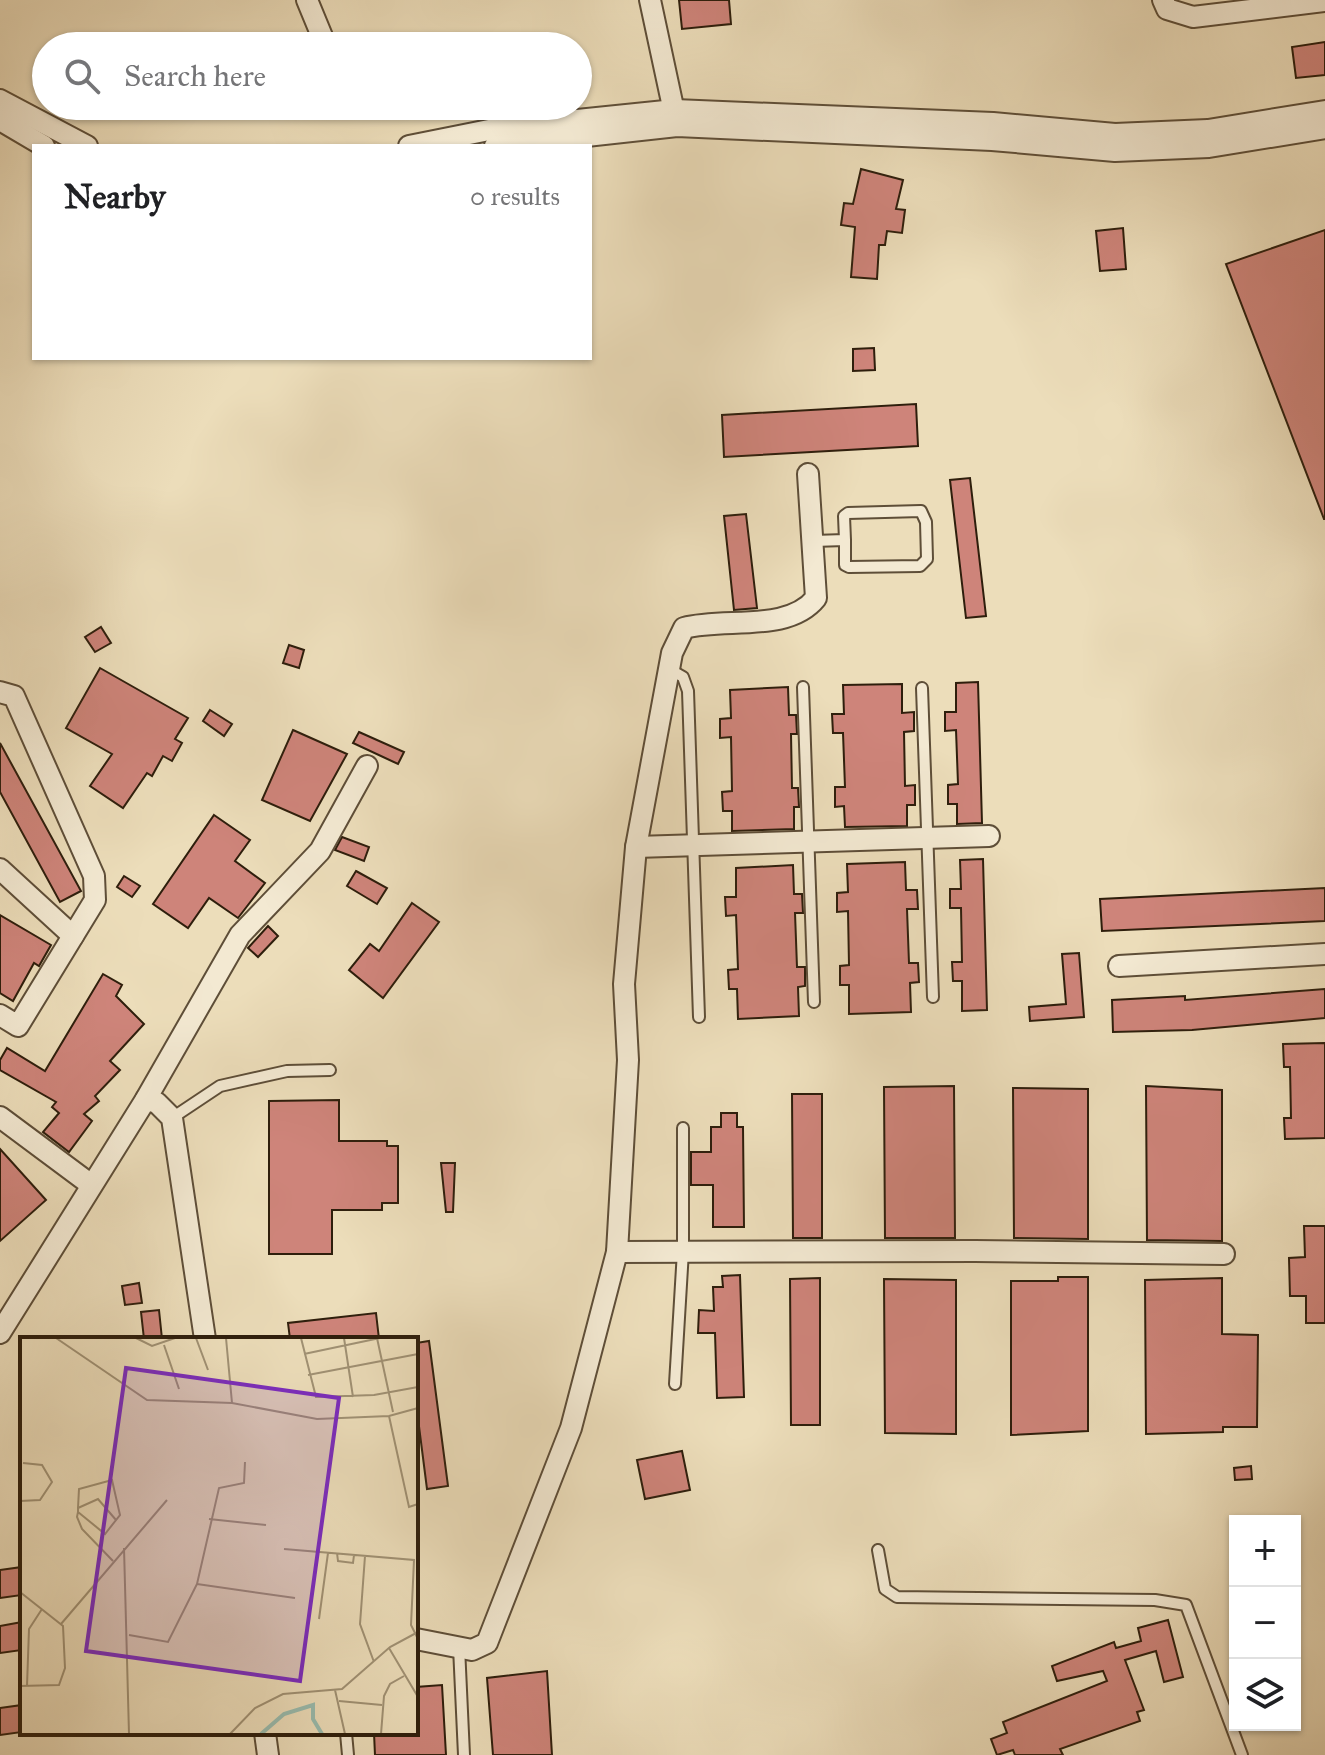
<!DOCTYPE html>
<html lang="en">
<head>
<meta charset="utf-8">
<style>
	:root { --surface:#fff; --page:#f2f2f2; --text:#202124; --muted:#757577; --line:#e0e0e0 }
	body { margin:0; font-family:"IM FELL Great Primer",serif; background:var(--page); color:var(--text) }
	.controls { position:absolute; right:24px; bottom:24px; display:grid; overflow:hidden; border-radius:0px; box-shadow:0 2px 6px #0004 }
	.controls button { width:72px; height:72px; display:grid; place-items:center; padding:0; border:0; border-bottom:2px solid var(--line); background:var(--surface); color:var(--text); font:40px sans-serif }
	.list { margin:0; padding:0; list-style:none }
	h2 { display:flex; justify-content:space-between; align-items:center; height:104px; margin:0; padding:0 32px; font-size:34px }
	h2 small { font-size:26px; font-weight:400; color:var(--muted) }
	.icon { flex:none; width:44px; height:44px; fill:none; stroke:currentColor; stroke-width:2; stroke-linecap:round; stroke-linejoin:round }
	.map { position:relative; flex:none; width:1325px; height:1755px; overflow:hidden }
	.search { position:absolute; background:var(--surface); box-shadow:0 2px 6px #0004; left:32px; top:32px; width:560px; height:88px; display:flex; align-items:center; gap:20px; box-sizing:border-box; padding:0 28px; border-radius:44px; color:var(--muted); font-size:30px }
	.panel { position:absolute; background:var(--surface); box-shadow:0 2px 6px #0004; left:32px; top:144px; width:560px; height:216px; border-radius:0px }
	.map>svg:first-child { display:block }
	.building { fill:#ce847a; stroke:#2e1e0c; stroke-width:2 }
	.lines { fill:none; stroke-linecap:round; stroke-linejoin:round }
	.service-casing { stroke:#5e4e38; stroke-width:14 }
	.minor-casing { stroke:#5e4e38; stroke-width:24 }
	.service { stroke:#f3e9d2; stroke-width:10 }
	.minor { stroke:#f3e9d2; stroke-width:20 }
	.inset-river { fill:none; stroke:#99bcaf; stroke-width:4 }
	.inset-road { fill:none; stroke:#a09174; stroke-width:2 }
	.view { fill:#7b2cbf; fill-opacity:0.15; stroke:#7b2cbf; stroke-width:4 }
	.inset-edge { fill:none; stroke:#2e1e0c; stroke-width:4 }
</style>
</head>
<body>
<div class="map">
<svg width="1325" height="1755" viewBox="0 0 1325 1755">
	<rect width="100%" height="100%" fill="#ecddba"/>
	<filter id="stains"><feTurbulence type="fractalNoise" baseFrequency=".0025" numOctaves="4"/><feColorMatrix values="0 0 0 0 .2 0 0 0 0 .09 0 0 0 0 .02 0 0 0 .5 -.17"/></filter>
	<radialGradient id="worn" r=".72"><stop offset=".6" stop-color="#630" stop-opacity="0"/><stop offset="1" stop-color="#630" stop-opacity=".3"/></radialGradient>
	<!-- building -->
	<g class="building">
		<polygon points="679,0 729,0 731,24 682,29"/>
		<polygon points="1325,42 1325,75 1296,78 1292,47"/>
		<polygon points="861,169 903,180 896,209 905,210 902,233 887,231 885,245 879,245 877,279 851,277 855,227 841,225 844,203 853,204"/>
		<polygon points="1123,228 1126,269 1100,271 1096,231"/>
		<polygon points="1325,230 1325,519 1324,519 1226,264"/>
		<polygon points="874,348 875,370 853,371 853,349"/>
		<polygon points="916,404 918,446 724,457 722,415"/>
		<polygon points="970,478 986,616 966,618 950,480"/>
		<polygon points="746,514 757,608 734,610 724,516"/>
		<polygon points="101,627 111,643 95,652 85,637"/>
		<polygon points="289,645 304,650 299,668 283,663"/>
		<polygon points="100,668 188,718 175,739 182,743 172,761 163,756 152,776 147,773 123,808 90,786 112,754 66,728"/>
		<polygon points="978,682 982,823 957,824 957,804 948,804 948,785 958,784 956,730 945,731 945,712 956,712 956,683"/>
		<polygon points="902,684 902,713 914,712 914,731 904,732 905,786 915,785 915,805 907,805 907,826 845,827 844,806 835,807 835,787 845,787 843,733 833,733 832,714 844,714 843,685"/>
		<polygon points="788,687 789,715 796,715 797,734 791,734 792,788 798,788 799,807 794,807 794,829 732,831 732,811 723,811 722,792 732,791 731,737 720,738 720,719 731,718 730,690"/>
		<polygon points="210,710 232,724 224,736 203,721"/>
		<polygon points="293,730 347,754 310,821 262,800"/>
		<polygon points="359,732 404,752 398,764 353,743"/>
		<polygon points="0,743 81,891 60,902 0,792"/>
		<polygon points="214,815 250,840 235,861 265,883 238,918 209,898 188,928 153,904"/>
		<polygon points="342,837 369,847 364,861 335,850"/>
		<polygon points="983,859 987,1010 962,1011 962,981 953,981 952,962 962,962 961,908 950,908 950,889 961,889 960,860"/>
		<polygon points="905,862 906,890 917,890 918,909 907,909 909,963 918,963 919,982 910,983 911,1012 849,1014 849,985 840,985 840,966 849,965 848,911 837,912 837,893 848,892 847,864"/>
		<polygon points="793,865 794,894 802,894 803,913 795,913 797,967 805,967 805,986 798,987 799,1016 738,1019 737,989 729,989 728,970 738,969 736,915 726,916 725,897 736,897 736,868"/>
		<polygon points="356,871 387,888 377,904 347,886"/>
		<polygon points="124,876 140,886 132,897 117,887"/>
		<polygon points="1325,888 1325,921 1102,931 1100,899"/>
		<polygon points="412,903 439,922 383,998 349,970 370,944 379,951"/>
		<polygon points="0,915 51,945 39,966 34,963 13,1001 0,993"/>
		<polygon points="268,926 278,936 258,957 248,948"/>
		<polygon points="1079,953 1084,1017 1030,1021 1029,1007 1066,1004 1062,954"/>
		<polygon points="103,974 122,985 116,996 144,1024 110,1061 120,1070 95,1096 99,1101 84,1114 92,1121 69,1152 43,1132 59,1113 52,1107 56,1102 0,1070 0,1060 7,1048 45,1071"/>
		<polygon points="1325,989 1325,1018 1192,1030 1113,1032 1112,1000 1185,996 1185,1000"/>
		<polygon points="1325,1043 1325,1138 1285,1139 1284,1118 1291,1118 1290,1067 1284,1067 1283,1044"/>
		<polygon points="954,1086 955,1238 885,1238 884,1087"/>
		<polygon points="1146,1086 1222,1090 1222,1241 1147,1240"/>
		<polygon points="1013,1088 1088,1089 1088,1239 1014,1238"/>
		<polygon points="792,1094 822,1094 822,1238 793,1238"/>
		<polygon points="339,1100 339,1141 387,1141 387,1146 398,1146 398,1203 382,1203 382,1210 332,1210 332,1254 269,1254 269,1101"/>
		<polygon points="721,1113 737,1113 737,1127 743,1127 744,1227 713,1227 713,1185 691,1185 691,1152 711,1152 711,1127 721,1127"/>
		<polygon points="0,1149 46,1200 0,1241"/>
		<polygon points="441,1163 455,1163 453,1212 446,1212"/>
		<polygon points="1304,1226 1325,1226 1325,1323 1306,1323 1306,1296 1290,1296 1289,1258 1305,1257"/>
		<polygon points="740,1275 744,1397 717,1398 715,1333 698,1333 699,1310 714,1311 713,1287 723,1287 722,1276"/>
		<polygon points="1058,1277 1088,1277 1088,1431 1011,1435 1011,1281 1058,1281"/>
		<polygon points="820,1278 820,1425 791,1425 790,1279"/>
		<polygon points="1222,1278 1222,1334 1258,1335 1257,1427 1223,1427 1223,1432 1146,1434 1145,1280"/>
		<polygon points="884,1279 956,1280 956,1434 885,1433"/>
		<polygon points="139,1283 142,1303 125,1305 122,1286"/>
		<polygon points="159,1310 162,1339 144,1339 141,1312"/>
		<polygon points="376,1313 379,1339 290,1339 288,1323"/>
		<polygon points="429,1341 448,1486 427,1489 416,1403 416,1343"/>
		<polygon points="682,1451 690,1490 645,1499 637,1460"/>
		<polygon points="1251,1466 1252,1479 1235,1480 1234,1468"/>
		<polygon points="22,1567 22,1595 0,1598 0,1570"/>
		<polygon points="1168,1620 1183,1677 1164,1682 1156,1651 1125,1660 1144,1710 1137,1712 1140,1721 1060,1749 1063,1755 1015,1755 1013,1750 997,1755 991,1739 1007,1733 1003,1722 1107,1681 1103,1671 1057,1681 1052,1666 1114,1642 1116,1648 1141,1641 1138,1628"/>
		<polygon points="22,1622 22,1650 0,1653 0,1626"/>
		<polygon points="547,1671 552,1755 493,1755 487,1678"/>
		<polygon points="442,1685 446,1755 375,1755 374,1733 417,1733 416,1687"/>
		<polygon points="22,1705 22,1732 0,1735 0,1708"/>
	</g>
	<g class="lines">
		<defs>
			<g id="service">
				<polyline points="813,541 845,540 845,565 849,567 920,566 927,559 926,522 921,511 848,513 844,516 845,540"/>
				<polyline points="669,669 683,677 688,691 699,1017"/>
				<polyline points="803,687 814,1002"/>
				<polyline points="922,688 933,997"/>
				<polyline points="172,1118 220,1086 287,1071 330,1070"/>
				<polyline points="675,1384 683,1251 683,1128"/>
				<polyline points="878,1550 885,1589 897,1597 1155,1600 1186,1605 1242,1755"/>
				<polyline points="459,1647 464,1755"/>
				<polyline points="346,1733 348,1755"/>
			</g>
			<g id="minor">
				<polyline points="307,0 326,46"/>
				<polyline points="650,0 676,121"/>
				<polyline points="1163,0 1167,9 1193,17 1325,1"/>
				<polyline points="0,100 87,146"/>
				<polyline points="0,120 44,146"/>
				<polyline points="409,146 499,128 675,110 993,123 1115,134 1208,130 1325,111"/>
				<polyline points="495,146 677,126 992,140 1115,151 1209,147 1325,128"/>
				<polyline points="0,692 14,696 94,876 95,900 18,1026 0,1015"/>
				<polyline points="636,847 989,836"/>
				<polyline points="0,869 73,936"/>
				<polyline points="1119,966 1325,954"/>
				<polyline points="146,1099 157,1103 172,1118 205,1339"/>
				<polyline points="0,1117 90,1184"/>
				<polyline points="617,1252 975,1251 1224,1254"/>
				<polyline points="0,1333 146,1099 240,935 320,851 367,766"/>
				<path d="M416,1639L472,1650L487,1643L571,1428L617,1252L628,1060L624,984L636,847L672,653L684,628C725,617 788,633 816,598L808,474"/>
				<polyline points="265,1733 268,1755"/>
			</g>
		</defs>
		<!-- service casing -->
		<use href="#service" class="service-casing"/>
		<!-- minor casing -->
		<use href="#minor" class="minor-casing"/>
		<!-- service -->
		<use href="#service" class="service"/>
		<!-- minor -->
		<use href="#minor" class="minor"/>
	</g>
	<!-- overview -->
	<g transform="translate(20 1337)">
		<rect width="398" height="398" fill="#ecddba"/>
		<path class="inset-river" d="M241,397L264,377L293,368V382L302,397"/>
		<path class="inset-road" d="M36,1L127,63L212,66L297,82L369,79L398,71M116,1L132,9L155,1M176,1L188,33M206,1L212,66M281,1L296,60L354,58L398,50M324,1L333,60M357,1L373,75M144,8L159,52M284,17L360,1M288,38L398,17M369,79L389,170L398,167M0,164L20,163L32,145L22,128L3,126M58,171L78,162L96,183M58,175L85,197L100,178L92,143L59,152L58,171V175L57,180L62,192L93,224M189,182L246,188M104,211L109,397M264,212L394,223L391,288L398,302M317,216L318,224L333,226L334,218M345,219L340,287L354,325M177,247L275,261M0,255L43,289L45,331L39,348L0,349M299,282L308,216M41,287L147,163M109,298L148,305L177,247L199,151L224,146L225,125M369,311L398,360M7,349L9,292L22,272M315,353L325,397M319,364L362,368M210,397L235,371L263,357L322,352L370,310L398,295M361,397L364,359L370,347L384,339"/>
		<path class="view" d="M106,31L319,61L280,344L66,314Z"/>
		<rect width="398" height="398" class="inset-edge"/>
	</g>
	<rect width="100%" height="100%" filter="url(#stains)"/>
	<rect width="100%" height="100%" fill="url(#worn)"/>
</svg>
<div class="controls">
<button>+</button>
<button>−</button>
<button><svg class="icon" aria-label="layers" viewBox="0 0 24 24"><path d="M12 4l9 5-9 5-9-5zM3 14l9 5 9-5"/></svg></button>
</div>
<div class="search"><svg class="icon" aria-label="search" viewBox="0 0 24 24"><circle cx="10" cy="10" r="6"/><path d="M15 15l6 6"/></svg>Search here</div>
<section class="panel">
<h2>Nearby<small>0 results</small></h2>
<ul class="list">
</ul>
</section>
</div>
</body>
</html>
